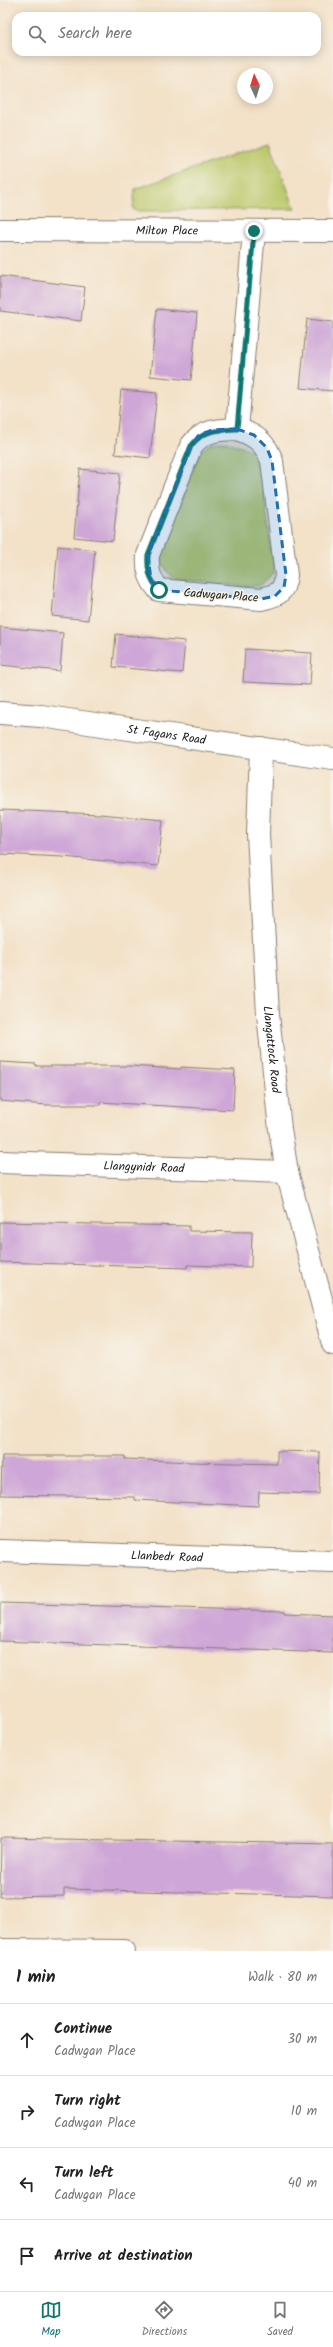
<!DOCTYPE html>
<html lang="en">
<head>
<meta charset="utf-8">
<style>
	:root { --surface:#fff; --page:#f2f2f2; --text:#222; --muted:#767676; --line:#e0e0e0; --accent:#0f766e }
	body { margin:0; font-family:Kalam,sans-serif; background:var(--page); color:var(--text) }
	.compass { position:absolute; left:237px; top:68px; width:36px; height:36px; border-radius:50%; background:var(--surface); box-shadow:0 2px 10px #0003; rotate:356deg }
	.stop { position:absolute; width:12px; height:12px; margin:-9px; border:3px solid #0f766e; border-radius:50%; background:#fff }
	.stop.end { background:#0f766e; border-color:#fff; box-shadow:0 1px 4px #0008 }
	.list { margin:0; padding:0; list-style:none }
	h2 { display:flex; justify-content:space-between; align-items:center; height:52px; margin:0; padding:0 16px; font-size:17px }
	h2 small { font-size:13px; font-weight:400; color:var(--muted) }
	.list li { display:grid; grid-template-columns:26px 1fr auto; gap:12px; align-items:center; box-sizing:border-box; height:72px; padding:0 16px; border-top:1px solid var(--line) }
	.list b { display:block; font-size:15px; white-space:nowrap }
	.list p { margin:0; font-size:13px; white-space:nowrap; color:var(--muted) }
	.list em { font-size:13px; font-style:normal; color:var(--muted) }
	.icon { flex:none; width:22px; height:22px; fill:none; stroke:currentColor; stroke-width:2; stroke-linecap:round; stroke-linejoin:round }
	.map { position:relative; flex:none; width:333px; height:1951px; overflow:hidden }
	.search { position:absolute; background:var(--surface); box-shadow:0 2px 10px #0003; left:12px; right:12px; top:12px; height:44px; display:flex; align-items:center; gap:10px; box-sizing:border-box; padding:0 14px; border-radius:12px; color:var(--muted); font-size:15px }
	.sheet { height:340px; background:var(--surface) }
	nav { display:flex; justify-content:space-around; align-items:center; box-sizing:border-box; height:56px; border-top:1px solid var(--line); background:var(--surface); font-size:11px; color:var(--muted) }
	nav a { display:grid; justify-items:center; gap:2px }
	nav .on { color:var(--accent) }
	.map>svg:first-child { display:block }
	.green { fill:#bbc86a; stroke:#6c7243 }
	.building { fill:#cea6d7 }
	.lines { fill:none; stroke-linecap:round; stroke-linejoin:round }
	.minor-casing { stroke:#887e72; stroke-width:24 }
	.minor { stroke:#fff; stroke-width:22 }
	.route { stroke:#0f766e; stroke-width:5 }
	.marked { fill:#1f6fb2; fill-opacity:0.2; stroke:#1f6fb2; stroke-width:3; stroke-dasharray:8 5; stroke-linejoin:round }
	.labels { text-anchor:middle; stroke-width:3; stroke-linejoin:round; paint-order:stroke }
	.street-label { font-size:12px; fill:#1c1c1c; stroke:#f7f3e8 }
</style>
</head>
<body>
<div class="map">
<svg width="333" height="1951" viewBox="0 0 333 1951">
	<rect width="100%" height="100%" fill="#f7f3e8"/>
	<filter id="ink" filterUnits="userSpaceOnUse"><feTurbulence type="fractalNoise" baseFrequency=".025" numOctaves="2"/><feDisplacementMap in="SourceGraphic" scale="8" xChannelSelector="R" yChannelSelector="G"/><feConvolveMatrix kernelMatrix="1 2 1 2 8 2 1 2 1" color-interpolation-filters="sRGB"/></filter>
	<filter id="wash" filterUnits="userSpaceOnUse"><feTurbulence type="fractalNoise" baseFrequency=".012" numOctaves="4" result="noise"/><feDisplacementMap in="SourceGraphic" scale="16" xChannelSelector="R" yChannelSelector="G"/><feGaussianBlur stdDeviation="0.9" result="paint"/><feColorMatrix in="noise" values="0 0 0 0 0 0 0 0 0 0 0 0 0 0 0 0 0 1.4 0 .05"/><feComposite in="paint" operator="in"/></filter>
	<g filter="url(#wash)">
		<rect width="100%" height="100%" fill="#f3e1c8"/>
		<!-- green -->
		<g class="green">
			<polygon points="270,142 295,209 136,211 133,209 135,189"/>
			<path d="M225,441C240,445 252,448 260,461L274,572L261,585L247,587L175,579C167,572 162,566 161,555L201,450L212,443Z"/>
		</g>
		<g id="blocks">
			<!-- building -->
			<g class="building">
				<polygon points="0,276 85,287 81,321 0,311"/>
				<polygon points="157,309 197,313 191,380 150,376"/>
				<polygon points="307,319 333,322 333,391 300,388"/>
				<polygon points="121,390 157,393 150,458 115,454"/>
				<polygon points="80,469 120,473 113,541 74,537"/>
				<polygon points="58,546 95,550 88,620 52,616"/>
				<polygon points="0,627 63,633 60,671 0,665"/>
				<polygon points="116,634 185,641 182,673 113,667"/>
				<polygon points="245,649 312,653 310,685 243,682"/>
				<polygon points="0,810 100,814 163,820 158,866 63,857 0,854"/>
				<polygon points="0,1062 36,1064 36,1066 127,1066 181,1069 181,1067 235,1070 233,1110 100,1102 100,1105 47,1105 0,1101"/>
				<polygon points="0,1222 189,1226 189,1231 252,1232 251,1267 187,1265 187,1268 0,1262"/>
				<polygon points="277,1451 320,1452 319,1494 259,1492 258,1506 135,1500 135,1497 1,1495 2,1456 125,1456 125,1459 190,1462 277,1464"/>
				<polygon points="0,1603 285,1611 285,1613 333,1615 333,1653 0,1641"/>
				<polygon points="1,1838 333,1844 333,1896 64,1889 64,1896 0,1897"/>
			</g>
		</g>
	</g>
	<g filter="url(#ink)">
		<use href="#blocks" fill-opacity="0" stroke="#887e72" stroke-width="1"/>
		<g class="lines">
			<defs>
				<g id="minor">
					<path id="s1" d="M0,230L333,231"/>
					<path d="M237,429C255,435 265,442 272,461L286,575C284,593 278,595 261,599L159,590C149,578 147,570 148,555L191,446C203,430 217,430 237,429Z"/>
					<polyline points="237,429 254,231"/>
					<path id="s2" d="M0,713L41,716L333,759"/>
					<path id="s3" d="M261,748L258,834L268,1014L280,1129L287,1172L333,1344"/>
					<path id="s4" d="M0,1162L287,1172"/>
					<path id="s5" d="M0,1551L333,1562"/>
					<polyline points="0,1950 124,1951"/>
				</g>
			</defs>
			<!-- minor casing -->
			<use href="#minor" class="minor-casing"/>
			<!-- minor -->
			<use href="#minor" class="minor"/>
		</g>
	</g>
	<g class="lines" filter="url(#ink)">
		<!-- route -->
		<path class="route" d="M159,590C149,578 147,570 148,555L191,446C203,430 217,430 237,429L254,231"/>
	</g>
	<!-- marked area -->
	<path class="marked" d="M237,429L254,435L267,448L272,461L286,575L284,587L275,596L261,599L159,590L151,581L148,555L191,446L198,436L212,430Z"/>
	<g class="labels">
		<!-- street labels -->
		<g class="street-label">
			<text dy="4" stroke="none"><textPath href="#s1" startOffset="167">Milton Place</textPath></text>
			<text transform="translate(221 595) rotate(4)" y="4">Cadwgan Place</text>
			<text dy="4" stroke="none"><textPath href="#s2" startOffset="168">St Fagans Road</textPath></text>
			<text dy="4" stroke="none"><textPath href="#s3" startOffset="302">Llangattock Road</textPath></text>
			<text dy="4" stroke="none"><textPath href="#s4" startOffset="144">Llangynidr Road</textPath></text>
			<text dy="4" stroke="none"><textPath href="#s5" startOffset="167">Llanbedr Road</textPath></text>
		</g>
	</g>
</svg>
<svg class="compass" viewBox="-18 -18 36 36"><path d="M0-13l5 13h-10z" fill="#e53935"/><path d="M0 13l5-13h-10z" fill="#767676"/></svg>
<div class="stop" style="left:159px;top:590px"></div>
<div class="stop end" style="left:254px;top:231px"></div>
<div class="search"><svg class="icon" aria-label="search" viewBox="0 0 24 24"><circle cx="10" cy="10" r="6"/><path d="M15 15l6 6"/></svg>Search here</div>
</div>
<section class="sheet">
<h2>1 min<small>Walk · 80 m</small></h2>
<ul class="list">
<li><svg class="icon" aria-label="ahead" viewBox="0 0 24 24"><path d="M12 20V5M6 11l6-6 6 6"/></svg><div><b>Continue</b><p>Cadwgan Place</p></div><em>30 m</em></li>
<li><svg class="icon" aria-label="right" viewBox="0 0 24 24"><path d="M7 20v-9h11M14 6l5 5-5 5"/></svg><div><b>Turn right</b><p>Cadwgan Place</p></div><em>10 m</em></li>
<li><svg class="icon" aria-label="left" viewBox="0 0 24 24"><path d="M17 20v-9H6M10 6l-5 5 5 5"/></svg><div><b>Turn left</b><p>Cadwgan Place</p></div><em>40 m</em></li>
<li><svg class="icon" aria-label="arrive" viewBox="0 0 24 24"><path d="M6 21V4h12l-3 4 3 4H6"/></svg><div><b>Arrive at destination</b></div></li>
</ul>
</section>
<nav>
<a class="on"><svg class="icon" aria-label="map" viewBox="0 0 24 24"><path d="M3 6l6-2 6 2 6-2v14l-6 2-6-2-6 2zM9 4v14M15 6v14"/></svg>Map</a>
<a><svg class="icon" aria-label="directions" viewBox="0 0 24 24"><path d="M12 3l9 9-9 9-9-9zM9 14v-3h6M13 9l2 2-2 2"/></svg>Directions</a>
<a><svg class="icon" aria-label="saved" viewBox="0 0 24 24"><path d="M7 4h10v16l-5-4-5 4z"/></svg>Saved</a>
</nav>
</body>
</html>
